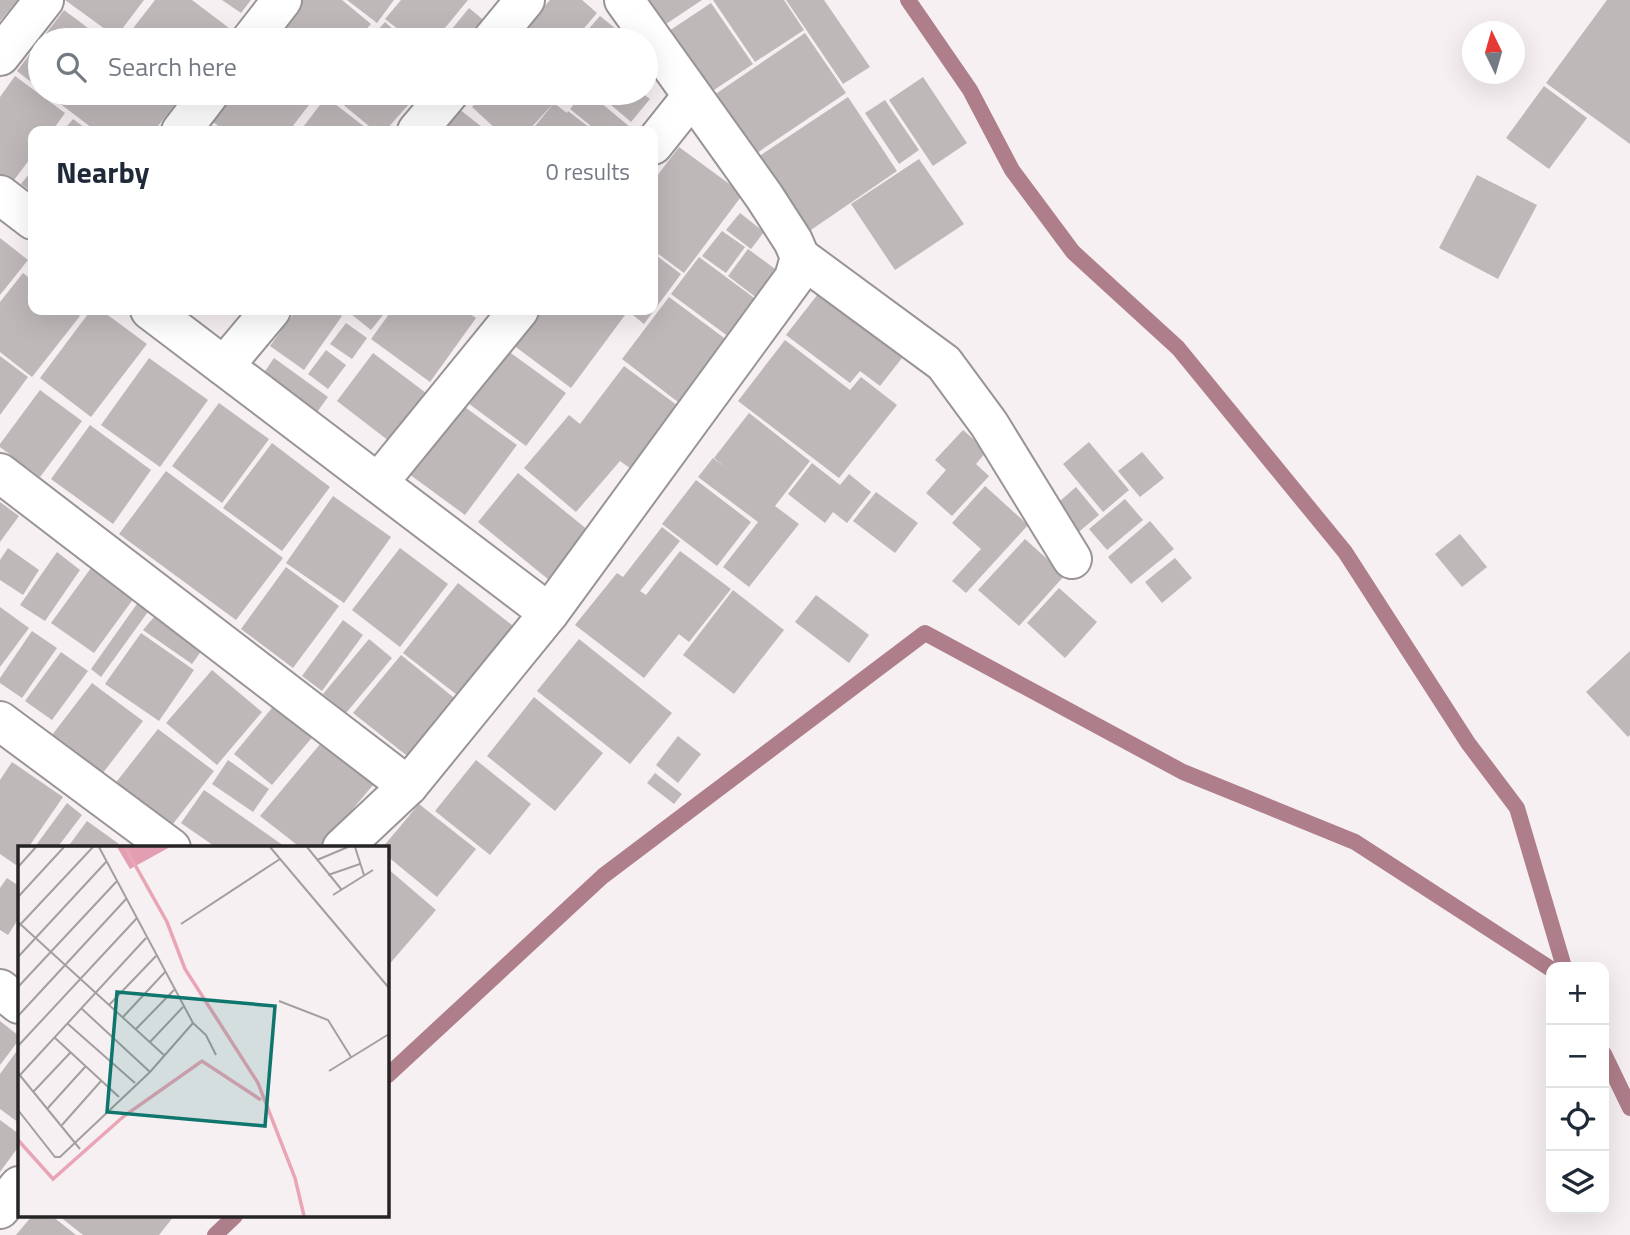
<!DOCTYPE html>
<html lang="en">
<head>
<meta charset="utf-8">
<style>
	:root { --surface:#fff; --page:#f2f2f3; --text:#1f2937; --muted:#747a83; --line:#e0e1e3 }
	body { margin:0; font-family:"Titillium Web",sans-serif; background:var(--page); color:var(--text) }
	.controls { position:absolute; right:21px; bottom:21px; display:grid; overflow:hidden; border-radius:14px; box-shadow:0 7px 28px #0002 }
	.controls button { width:63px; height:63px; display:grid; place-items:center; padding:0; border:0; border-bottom:2px solid var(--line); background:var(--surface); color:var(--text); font:35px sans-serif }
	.compass { position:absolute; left:1462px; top:21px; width:63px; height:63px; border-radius:50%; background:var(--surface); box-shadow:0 7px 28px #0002; rotate:355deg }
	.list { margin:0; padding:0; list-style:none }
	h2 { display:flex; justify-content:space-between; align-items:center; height:91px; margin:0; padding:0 28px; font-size:30px }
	h2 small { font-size:23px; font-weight:400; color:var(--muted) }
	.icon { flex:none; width:38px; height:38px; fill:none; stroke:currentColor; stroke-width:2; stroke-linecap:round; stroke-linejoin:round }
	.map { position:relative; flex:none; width:1630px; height:1235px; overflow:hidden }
	.search { position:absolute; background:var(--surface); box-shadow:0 7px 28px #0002; left:28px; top:28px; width:630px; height:77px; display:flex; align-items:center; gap:18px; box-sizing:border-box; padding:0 24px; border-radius:38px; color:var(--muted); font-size:26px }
	.panel { position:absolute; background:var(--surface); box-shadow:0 7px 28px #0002; left:28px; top:126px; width:630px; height:189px; border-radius:14px }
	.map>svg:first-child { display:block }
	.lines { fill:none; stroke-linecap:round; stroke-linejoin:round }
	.stream { stroke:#ae7e8a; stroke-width:16 }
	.building { fill:#beb8b9 }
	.minor-casing { stroke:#999495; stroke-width:42 }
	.minor { stroke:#fff; stroke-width:38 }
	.inset-river { fill:none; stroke:#e9a5b6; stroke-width:3.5 }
	.inset-road { fill:none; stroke:#a39ea0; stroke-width:2 }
	.view { fill:#0f766e; fill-opacity:0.15; stroke:#0f766e; stroke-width:3.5 }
	.inset-edge { fill:none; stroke:#252324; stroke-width:3.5 }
</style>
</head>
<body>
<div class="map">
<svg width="1630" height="1235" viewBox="0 0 1630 1235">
	<rect width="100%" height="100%" fill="#f7f0f2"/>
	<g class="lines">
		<!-- stream -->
		<g class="stream">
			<polyline points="908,0 970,90 1012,170 1073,252 1178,348 1345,552 1468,743 1517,808 1564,967"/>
			<polyline points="1604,1054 1630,1108"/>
			<polyline points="387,1076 603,876 925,633 1183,772 1355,842 1551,969"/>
			<polyline points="215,1235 235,1216"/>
		</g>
	</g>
	<!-- building -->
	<g class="building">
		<polygon points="0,0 18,0 0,21"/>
		<polygon points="65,0 144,0 116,37"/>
		<polygon points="155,0 192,0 233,31 226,40 124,40"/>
		<polygon points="222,0 251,0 241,13"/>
		<polygon points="299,0 342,0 371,24 357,40 266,40"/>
		<polygon points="347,0 394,0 377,23"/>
		<polygon points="401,0 468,0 435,40 412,40 385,19"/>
		<polygon points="550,0 582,0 597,13 574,40 497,40 535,2 542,9"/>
		<polygon points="646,0 702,0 663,26"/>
		<polygon points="713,0 784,0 804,30 755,62"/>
		<polygon points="786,0 824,0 870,67 843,84"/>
		<polygon points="1607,0 1630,0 1630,144 1546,83"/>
		<polygon points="711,3 753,64 708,94 666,33"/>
		<polygon points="469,8 486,22 472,40 443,40"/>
		<polygon points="64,10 104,40 41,40"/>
		<polygon points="600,16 626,37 623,40 579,40"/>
		<polygon points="385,22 405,40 369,40"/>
		<polygon points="805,33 846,93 754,155 714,95"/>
		<polygon points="40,41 40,89 17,71"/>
		<polygon points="15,76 65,113 52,131 33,131 33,155 11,184 0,175 0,97"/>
		<polygon points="923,77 967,143 933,166 889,100"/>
		<polygon points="1544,86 1587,118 1549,169 1506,138"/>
		<polygon points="46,93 172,93 180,98 154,131 96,131"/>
		<polygon points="230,93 301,93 312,101 289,131 225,131 209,119"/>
		<polygon points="329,93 419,93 385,131 375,131"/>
		<polygon points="485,93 539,93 552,105 528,131 498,131 472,107"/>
		<polygon points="583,93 589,93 630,127 627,131 597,131 570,109"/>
		<polygon points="597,93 642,93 650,99 631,122"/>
		<polygon points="326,97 370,131 300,131"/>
		<polygon points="848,97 897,171 808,232 758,157"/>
		<polygon points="885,100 919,150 899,164 865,113"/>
		<polygon points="554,103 567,113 568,111 594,131 531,131"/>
		<polygon points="454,105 487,131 433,131"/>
		<polygon points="73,119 89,131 63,131"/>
		<polygon points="679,147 743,194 684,273 653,250 653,181"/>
		<polygon points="919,159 964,224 895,270 851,204"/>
		<polygon points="33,169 33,193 21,184"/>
		<polygon points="1477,175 1537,205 1498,279 1439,248"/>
		<polygon points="740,213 764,232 751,249 726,230"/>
		<polygon points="722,231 745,247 726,273 702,256"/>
		<polygon points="0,238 28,260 0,295"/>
		<polygon points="748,249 782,274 762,302 728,276"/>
		<polygon points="653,253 681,274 644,324 628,311 571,388 513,345 540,310 653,310"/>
		<polygon points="699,257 761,303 733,340 671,294"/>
		<polygon points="23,273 33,281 33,310 71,310 80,316 32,377 0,352 0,302"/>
		<polygon points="818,294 842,312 853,299 913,344 880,386 860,371 850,383 786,335"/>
		<polygon points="669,297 739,349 691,412 622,359"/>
		<polygon points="91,310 101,310 147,344 91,417 40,378"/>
		<polygon points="296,310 333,310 342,316 304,370 270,346"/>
		<polygon points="346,310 387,310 371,330"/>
		<polygon points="392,310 464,310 476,318 430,382 371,339"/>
		<polygon points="346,323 367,338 352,359 330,344"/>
		<polygon points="785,340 850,390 861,377 897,405 839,478 738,401"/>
		<polygon points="326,350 346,365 328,389 308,374"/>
		<polygon points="508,351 566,393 526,446 468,403"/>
		<polygon points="373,353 426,393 389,441 337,401"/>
		<polygon points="0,356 28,377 0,415"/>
		<polygon points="149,358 208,400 160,467 101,425"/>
		<polygon points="274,358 328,397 315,415 261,377"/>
		<polygon points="624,366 689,414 641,476 620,461 576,512 524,468 569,415 580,424"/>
		<polygon points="40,390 82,421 40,477 0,447 0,444"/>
		<polygon points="219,403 269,439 222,503 172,466"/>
		<polygon points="462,405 517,445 465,515 409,474"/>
		<polygon points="749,413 810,461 775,506 799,524 749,587 723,567 758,522 698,477 713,458 726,468 714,458"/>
		<polygon points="90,425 151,470 113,524 51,479"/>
		<polygon points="963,430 987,451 976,464 989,476 952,516 926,493 946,470 935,460"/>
		<polygon points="1089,442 1129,490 1103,512 1063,464"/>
		<polygon points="272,443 330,487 282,551 223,508"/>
		<polygon points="1142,452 1164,478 1140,497 1118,471"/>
		<polygon points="812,463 840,485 849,474 871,492 847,523 833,512 825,523 788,494"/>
		<polygon points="166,471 283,558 236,620 119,534"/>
		<polygon points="518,473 589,531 549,580 478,522"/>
		<polygon points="696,480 751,522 717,566 662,524"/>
		<polygon points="985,486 1028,525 966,593 952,581 981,549 952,523"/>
		<polygon points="1076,487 1099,515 1075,535 1052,508"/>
		<polygon points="876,492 918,523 895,553 853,521"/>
		<polygon points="333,496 391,537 344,603 286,563"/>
		<polygon points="1125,499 1143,520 1107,550 1089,529"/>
		<polygon points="0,502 19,516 0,542"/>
		<polygon points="1150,521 1174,549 1131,584 1108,557"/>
		<polygon points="662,527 680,541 640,591 646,595 680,551 731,589 689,642 679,634 644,678 575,625 617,573 623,577"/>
		<polygon points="1460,534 1487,567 1462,587 1435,554"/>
		<polygon points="1025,539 1065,575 1019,626 978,590"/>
		<polygon points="8,548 39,570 23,595 0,580 0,560"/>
		<polygon points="400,548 448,584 400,647 352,610"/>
		<polygon points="57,552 80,570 45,621 20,605"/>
		<polygon points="1175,558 1192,578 1162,603 1145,582"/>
		<polygon points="286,567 339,606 293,668 241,629"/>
		<polygon points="91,568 134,598 94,653 51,623"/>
		<polygon points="458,583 517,629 461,698 403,653"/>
		<polygon points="1059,588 1097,622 1065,658 1027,623"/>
		<polygon points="733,590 784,630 734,694 683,655"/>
		<polygon points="816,595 869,635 849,663 795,622"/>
		<polygon points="139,601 150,609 101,677 91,669"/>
		<polygon points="0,607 29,628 0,667"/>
		<polygon points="154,617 202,650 192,664 143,630"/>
		<polygon points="343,620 363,635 322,691 302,676"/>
		<polygon points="32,631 57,648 22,698 0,683 0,678"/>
		<polygon points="141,633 194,670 159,721 105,684"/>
		<polygon points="369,639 392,658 346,713 323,694"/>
		<polygon points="579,639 672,713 630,764 537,691"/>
		<polygon points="1630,651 1630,735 1628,737 1586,692"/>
		<polygon points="61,652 88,671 52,720 25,701"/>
		<polygon points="401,655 458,701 411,759 353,713"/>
		<polygon points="212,670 262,712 217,765 166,723"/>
		<polygon points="92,683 143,721 99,778 49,739"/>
		<polygon points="534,697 603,753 555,811 487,756"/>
		<polygon points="276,703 315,734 272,785 234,754"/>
		<polygon points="158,729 214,771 166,833 110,790"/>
		<polygon points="678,736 701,754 678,783 656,765"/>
		<polygon points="321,743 373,785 320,848 301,848 260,816"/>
		<polygon points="228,760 269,789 253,812 212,784"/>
		<polygon points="476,760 531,804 490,855 435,811"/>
		<polygon points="12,762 63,797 28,848 19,848 19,860 16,865 0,854 0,780"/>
		<polygon points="655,773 682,794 674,804 647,783"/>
		<polygon points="204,790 287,848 217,848 181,823"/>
		<polygon points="67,803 82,815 57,848 34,848"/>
		<polygon points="419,804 476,849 437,897 387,856 387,848 382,848"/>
		<polygon points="87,821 119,844 116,848 67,848"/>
		<polygon points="387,868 436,910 387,967"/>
		<polygon points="7,878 19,886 19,918 8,935 0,930 0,888"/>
		<polygon points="0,1021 19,1036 19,1040 0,1065"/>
		<polygon points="19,1048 19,1123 0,1109 0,1074"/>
		<polygon points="0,1120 19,1134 19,1146 0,1172"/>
		<polygon points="32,1216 52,1216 76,1235 16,1235"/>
		<polygon points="59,1216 174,1216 159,1235 83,1235"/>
	</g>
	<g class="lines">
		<defs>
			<g id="minor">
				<polyline points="251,40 282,0"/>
				<polyline points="492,40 525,0"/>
				<polyline points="0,56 44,0"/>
				<polyline points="181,131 210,93"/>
				<polyline points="417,131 449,93"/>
				<polyline points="653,145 692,96"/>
				<polyline points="0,195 33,220"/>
				<polyline points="800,257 944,363 989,424 1072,559"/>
				<polyline points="150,310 549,613"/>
				<polyline points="224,366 271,310"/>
				<polyline points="0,473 408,786"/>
				<polyline points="378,483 519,310"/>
				<polyline points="0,721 171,848"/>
				<polyline points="342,848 408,786 549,613 794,278 800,257 793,241 764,196 624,0"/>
				<polyline points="0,989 19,1004"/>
				<polyline points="0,1209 19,1186"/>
			</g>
		</defs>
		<!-- minor casing -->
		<use href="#minor" class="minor-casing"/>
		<!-- minor -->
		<use href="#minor" class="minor"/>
	</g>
	<!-- overview -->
	<g transform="translate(18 846)">
		<rect width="371" height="371" fill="#f7f0f2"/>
		<path d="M99,1H152L112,23Z" fill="#e39fb1"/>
		<path class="inset-river" d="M107,1L149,76L167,123L240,237L277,332L286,370M0,294L35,333L106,270L184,215L243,254"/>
		<path class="inset-road" d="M252,1L371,142M289,1L323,43M337,1L346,29M299,14L330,1M0,21L18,1M310,29L342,18M315,49L355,24M0,51L46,1M0,76L147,210M163,78L262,13M0,81L75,1M0,111L88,16M0,141L99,35M261,155L310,174L333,211M91,159L138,110M63,162L132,226M0,170L109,52M105,171L147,126M175,177L188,189L198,209M50,178L117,237M118,183L156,144M36,191L101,251M132,196L165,161M0,200L119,72M311,225L371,188M0,227L62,303M2,229L128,92M16,245L52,207M29,263L67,221M0,264L37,311H42L132,226L175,177L81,1M44,279L83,235"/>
		<path class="view" d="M99,146L257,160L247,280L89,266Z"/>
		<rect width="371" height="371" class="inset-edge"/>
	</g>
</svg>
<div class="controls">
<button>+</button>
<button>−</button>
<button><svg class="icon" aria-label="locate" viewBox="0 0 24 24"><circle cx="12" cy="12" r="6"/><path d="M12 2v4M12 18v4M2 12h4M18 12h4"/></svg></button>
<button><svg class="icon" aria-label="layers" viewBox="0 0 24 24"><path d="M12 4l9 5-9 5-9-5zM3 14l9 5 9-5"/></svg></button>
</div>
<svg class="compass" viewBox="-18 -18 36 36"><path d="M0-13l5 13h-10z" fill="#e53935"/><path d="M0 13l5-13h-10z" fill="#747a83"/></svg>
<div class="search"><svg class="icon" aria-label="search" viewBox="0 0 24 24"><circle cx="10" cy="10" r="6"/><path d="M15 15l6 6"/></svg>Search here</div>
<section class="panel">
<h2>Nearby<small>0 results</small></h2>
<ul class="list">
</ul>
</section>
</div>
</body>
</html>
